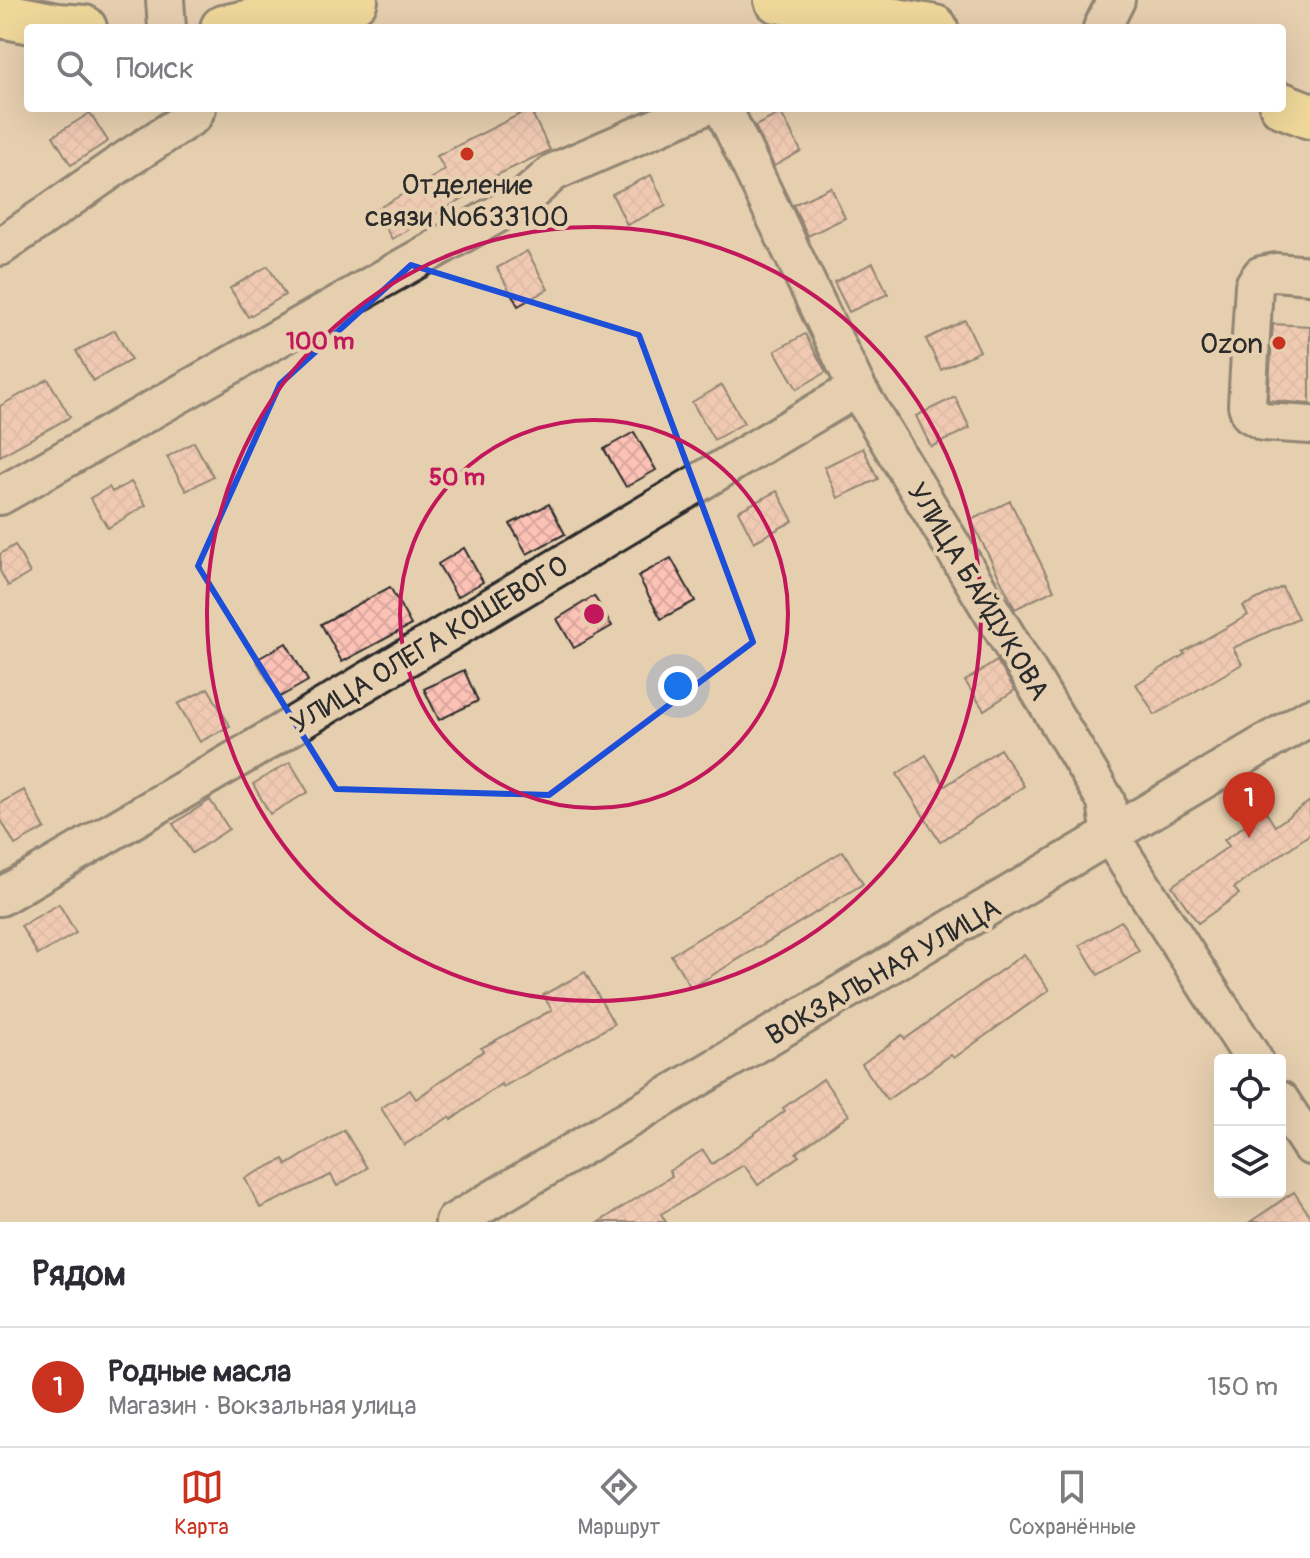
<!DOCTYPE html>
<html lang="ru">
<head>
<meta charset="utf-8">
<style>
	:root { --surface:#fff; --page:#f2f2f3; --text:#2b2b33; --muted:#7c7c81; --line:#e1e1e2; --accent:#c8321e }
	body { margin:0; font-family:Pangolin,sans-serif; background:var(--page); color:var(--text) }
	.controls { position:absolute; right:24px; bottom:24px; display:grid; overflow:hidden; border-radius:8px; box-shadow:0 8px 32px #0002 }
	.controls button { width:72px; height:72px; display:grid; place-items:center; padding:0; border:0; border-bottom:2px solid var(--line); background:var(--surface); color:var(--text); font:40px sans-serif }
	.you { position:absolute; left:678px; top:686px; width:28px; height:28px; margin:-20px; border:6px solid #fff; border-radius:50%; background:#1a73e8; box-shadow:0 0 0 12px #1a73e833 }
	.badge { display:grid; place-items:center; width:52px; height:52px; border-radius:50%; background:var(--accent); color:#fff; font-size:26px; font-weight:700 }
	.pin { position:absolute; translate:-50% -66px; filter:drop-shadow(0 2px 4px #0008) }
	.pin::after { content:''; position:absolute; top:42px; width:28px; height:24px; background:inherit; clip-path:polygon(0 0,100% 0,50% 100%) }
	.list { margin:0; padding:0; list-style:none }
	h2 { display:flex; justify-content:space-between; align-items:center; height:104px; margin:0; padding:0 32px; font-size:34px }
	h2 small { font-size:26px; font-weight:400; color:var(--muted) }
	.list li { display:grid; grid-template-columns:52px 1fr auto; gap:24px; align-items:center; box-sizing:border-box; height:120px; padding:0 32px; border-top:2px solid var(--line) }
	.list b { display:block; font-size:30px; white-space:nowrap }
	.list p { margin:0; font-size:26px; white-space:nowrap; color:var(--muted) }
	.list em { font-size:26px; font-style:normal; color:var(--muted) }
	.icon { flex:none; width:44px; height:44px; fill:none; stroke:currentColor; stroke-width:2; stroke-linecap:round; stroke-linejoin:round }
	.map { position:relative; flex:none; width:1310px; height:1222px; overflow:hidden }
	.search { position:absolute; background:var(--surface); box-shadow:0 8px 32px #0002; left:24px; right:24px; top:24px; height:88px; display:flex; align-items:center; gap:20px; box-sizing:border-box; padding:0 28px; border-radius:8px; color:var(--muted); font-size:30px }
	.sheet { height:224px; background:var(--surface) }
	nav { display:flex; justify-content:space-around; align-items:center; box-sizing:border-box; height:112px; border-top:2px solid var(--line); background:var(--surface); font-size:22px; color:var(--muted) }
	nav a { display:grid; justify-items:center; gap:4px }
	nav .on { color:var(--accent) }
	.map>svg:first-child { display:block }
	.building { fill:url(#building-cross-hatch); stroke:#2b2b2b; stroke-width:2 }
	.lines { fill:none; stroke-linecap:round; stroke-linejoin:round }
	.minor-casing { stroke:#2b2b2b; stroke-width:42 }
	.major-casing { stroke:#2b2b2b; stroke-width:50 }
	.minor { stroke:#e6cfaf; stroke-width:36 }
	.major { stroke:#fae180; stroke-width:44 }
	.marked { fill:none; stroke:#1d4ed8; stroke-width:6; stroke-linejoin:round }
	.ring { fill:none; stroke:#c2185b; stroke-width:4 }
	.poi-dot { fill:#c8321e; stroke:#e6cfaf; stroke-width:3 }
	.labels { text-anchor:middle; stroke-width:8; stroke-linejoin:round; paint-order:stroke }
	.poi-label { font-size:28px; fill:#2b2b2b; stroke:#e6cfaf }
	.street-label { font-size:28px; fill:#2b2b2b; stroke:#e6cfaf }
	.centre { fill:#c2185b; stroke:#e6cfaf; stroke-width:4 }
	.ring-label { font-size:24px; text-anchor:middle; font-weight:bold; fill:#c2185b; stroke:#e6cfaf; stroke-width:8; stroke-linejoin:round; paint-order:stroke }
</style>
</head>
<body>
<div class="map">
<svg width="1310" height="1222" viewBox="0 0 1310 1222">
	<defs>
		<pattern id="building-cross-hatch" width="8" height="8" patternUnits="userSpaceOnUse" patternTransform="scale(2)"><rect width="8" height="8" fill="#fdc2b6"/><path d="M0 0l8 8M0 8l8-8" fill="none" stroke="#d9a79d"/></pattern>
	</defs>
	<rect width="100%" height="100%" fill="#e6cfaf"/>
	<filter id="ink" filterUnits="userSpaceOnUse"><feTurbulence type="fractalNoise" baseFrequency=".0125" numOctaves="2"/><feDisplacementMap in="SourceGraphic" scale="16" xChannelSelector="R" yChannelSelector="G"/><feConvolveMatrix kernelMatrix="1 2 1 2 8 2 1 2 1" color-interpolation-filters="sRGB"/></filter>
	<g filter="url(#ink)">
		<!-- building -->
		<g class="building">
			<polygon points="530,109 550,150 493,177 495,180 392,239 375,210 445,170 437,156"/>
			<polygon points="90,113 108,141 71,165 53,136"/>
			<polygon points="781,113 801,151 774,166 755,126"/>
			<polygon points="651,175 666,206 627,225 612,194"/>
			<polygon points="831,187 845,218 808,236 793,205"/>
			<polygon points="527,251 548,289 518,306 497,268"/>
			<polygon points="873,263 888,294 849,312 834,282"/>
			<polygon points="268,266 285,295 248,317 230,288"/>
			<polygon points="965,320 980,351 941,370 926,339"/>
			<polygon points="1273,324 1310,326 1310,404 1268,400"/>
			<polygon points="115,330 131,360 93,381 76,351"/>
			<polygon points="805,334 826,372 797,389 775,351"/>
			<polygon points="48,379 70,417 0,456 0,406"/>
			<polygon points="722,385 744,423 714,440 692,402"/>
			<polygon points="955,397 970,428 931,447 916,416"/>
			<polygon points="634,432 656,470 626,487 604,449"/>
			<polygon points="194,442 213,476 186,491 167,457"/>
			<polygon points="863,448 878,479 838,498 824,467"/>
			<polygon points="131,482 146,505 108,528 90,498 109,487 112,492"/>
			<polygon points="777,491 793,521 754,542 738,511"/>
			<polygon points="1010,501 1054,590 1015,609 971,520"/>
			<polygon points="549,504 565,534 527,554 510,524"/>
			<polygon points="15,545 30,573 8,586 0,571 0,554"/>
			<polygon points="464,548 483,582 457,597 438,564"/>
			<polygon points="671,558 695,601 661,619 638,576"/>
			<polygon points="390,587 411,625 342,662 321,624"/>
			<polygon points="1282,587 1298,618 1233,648 1242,664 1155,715 1136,684 1185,654 1183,652 1248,615 1243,606"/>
			<polygon points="594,596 612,626 574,648 557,619"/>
			<polygon points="286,643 308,681 278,698 256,660"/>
			<polygon points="997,661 1015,690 984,710 965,681"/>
			<polygon points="464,670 478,701 439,720 424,689"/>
			<polygon points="208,688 230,726 200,742 178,704"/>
			<polygon points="1000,749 1024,786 940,842 897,774 926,755 945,786"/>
			<polygon points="290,762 308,792 270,814 253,784"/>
			<polygon points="24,790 45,828 15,845 0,818 0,803"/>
			<polygon points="210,800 229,829 192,853 173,824"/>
			<polygon points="1310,801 1310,834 1234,888 1239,894 1198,923 1172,886 1229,846 1224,840 1265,811 1275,826"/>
			<polygon points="843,851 863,884 691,988 671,955"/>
			<polygon points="59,904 76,933 38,955 21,926"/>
			<polygon points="1121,921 1139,951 1098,975 1080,945"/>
			<polygon points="1024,954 1049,990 954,1058 951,1055 887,1100 862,1064 902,1035 905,1039"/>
			<polygon points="585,972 614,1024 503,1087 501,1084 451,1120 449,1117 404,1145 381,1108 410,1090 416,1099 483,1051 481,1048 552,1010 543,995"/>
			<polygon points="823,1079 849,1115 796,1153 799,1156 758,1185 744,1165 661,1214 666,1222 599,1222 672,1176 669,1171 703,1150 712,1164 785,1111 783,1108"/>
			<polygon points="344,1130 367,1168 337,1186 331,1175 260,1208 245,1178 284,1159 287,1165"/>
			<polygon points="1294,1192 1310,1216 1310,1222 1250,1222"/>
		</g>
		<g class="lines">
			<defs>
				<g id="minor">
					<polyline points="165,0 167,28"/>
					<polyline points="1102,28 1116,0"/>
					<polyline points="723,108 857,388 1106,801 1111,837 1254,1060"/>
					<polyline points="0,247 121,163 193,116 197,108"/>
					<polyline points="1310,275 1275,272 1261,275 1254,285 1247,405 1250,414 1264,422 1310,425"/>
					<polyline points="0,496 522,200 554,172 701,108"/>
					<polyline points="0,897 252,750 857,388"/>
					<polyline points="1280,1100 1310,1146"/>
					<polyline points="454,1222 1310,717"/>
				</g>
				<g id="major">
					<polyline points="777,0 935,28"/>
					<polyline points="0,15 57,26 84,28"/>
					<polyline points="223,28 355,0"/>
					<polyline points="1282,105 1310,116"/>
				</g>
			</defs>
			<!-- minor casing -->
			<use href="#minor" class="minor-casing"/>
			<!-- major casing -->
			<use href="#major" class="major-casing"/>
			<!-- minor -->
			<use href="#minor" class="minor"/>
			<!-- major -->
			<use href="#major" class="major"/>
		</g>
	</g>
	<!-- marked area -->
	<path d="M0 0H1310V1222H0ZM411,265L639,335L753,642L549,795L336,789L198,566L280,384Z" fill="#e6cfaf" fill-opacity=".55" fill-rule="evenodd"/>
	<path class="marked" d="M411,265L639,335L753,642L549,795L336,789L198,566L280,384Z"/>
	<!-- distance rings -->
	<g class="ring">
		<circle cx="594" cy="614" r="194"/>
		<circle cx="594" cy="614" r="387"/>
	</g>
	<!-- markers -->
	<g class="poi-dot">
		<circle cx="467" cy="154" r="8"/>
		<circle cx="1279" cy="343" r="8"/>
	</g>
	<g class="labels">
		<!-- poi labels -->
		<g class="poi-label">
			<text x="467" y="194">Отделение<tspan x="467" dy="32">связи №633100</tspan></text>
			<text x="1263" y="353" text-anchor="end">Ozon</text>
		</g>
		<!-- street labels -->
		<g class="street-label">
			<text transform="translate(979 591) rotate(59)" y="10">УЛИЦА БАЙДУКОВА</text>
			<text transform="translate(429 644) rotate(-31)" y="10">УЛИЦА ОЛЕГА КОШЕВОГО</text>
			<text transform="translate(883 971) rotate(-30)" y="10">ВОКЗАЛЬНАЯ УЛИЦА</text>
		</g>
	</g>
	<circle cx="594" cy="614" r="12" class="centre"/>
	<g class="ring-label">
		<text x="320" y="349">100 m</text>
		<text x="457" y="485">50 m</text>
	</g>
</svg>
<div class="controls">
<button><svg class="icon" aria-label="locate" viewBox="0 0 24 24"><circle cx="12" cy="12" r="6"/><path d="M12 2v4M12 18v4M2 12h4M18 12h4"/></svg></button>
<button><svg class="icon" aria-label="layers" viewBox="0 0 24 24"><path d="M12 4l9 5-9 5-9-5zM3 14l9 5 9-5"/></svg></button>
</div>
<div class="you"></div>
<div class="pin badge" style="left:1249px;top:838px">1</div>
<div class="search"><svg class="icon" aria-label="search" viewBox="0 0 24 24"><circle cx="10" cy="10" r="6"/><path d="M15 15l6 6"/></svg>Поиск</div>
</div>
<section class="sheet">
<h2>Рядом<small></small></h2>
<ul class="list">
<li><span class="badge">1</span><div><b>Родные масла</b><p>Магазин · Вокзальная улица</p></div><em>150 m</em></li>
</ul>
</section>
<nav>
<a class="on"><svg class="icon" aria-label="map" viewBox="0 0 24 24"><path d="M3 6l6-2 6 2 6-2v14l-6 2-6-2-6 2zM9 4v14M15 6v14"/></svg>Карта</a>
<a><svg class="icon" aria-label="directions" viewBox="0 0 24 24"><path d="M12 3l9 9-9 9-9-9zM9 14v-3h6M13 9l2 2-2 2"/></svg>Маршрут</a>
<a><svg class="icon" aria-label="saved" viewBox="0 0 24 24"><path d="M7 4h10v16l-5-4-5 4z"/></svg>Сохранённые</a>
</nav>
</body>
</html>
